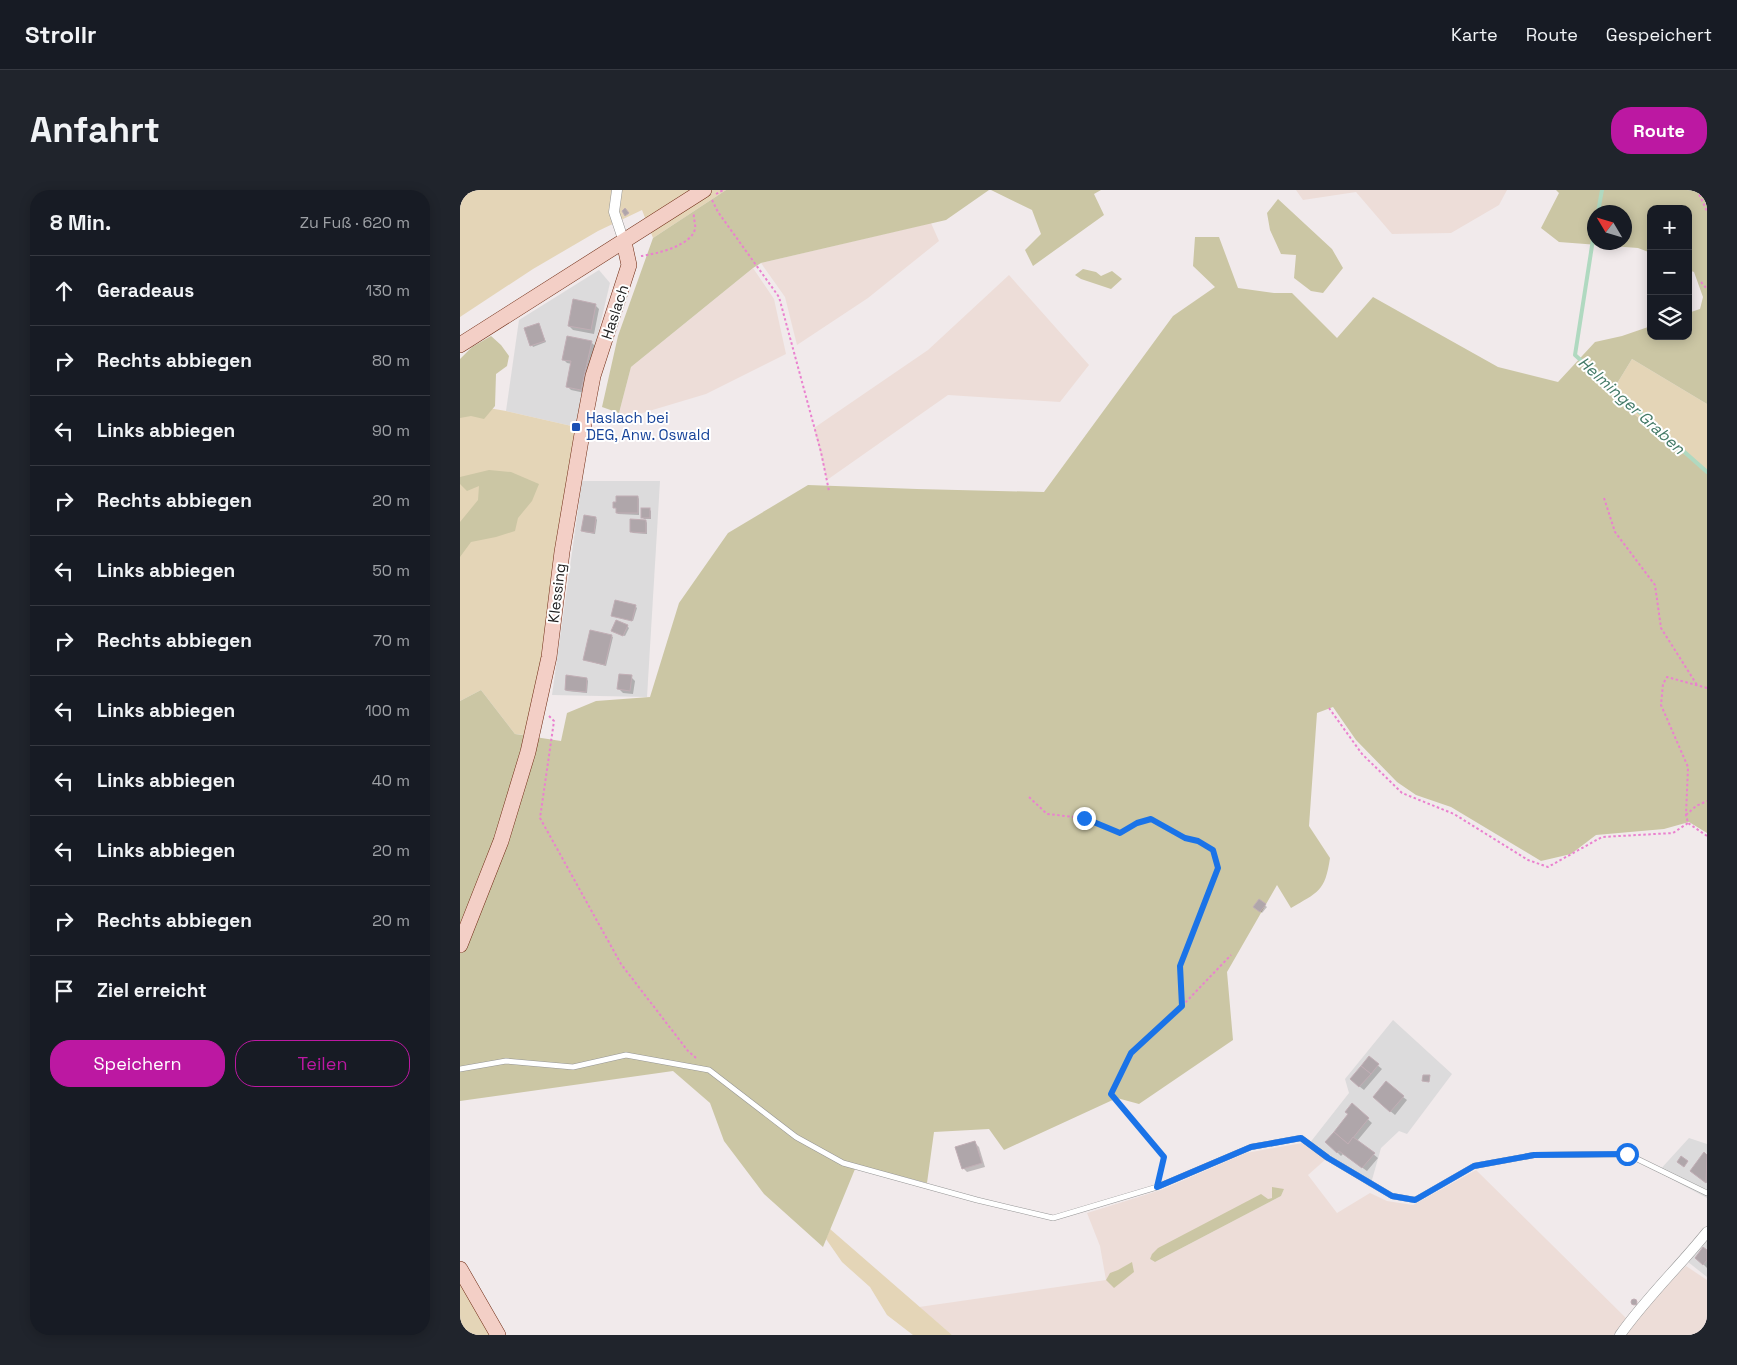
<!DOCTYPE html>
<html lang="de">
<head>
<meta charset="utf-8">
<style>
	:root { --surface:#171b24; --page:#20242c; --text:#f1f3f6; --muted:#9ea1a6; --line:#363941; --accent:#bc18a2 }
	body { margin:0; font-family:"Space Grotesk",sans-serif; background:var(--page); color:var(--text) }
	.controls { position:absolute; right:15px; top:15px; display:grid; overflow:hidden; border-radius:10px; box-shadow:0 2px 12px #0003 }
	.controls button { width:45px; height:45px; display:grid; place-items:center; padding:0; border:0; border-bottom:1px solid var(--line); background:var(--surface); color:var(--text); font:25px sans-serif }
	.compass { position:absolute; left:1127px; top:15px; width:45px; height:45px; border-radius:50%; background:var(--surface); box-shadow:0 2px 12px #0003; rotate:308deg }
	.stop { position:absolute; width:15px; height:15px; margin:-11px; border:4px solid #1a73e8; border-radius:50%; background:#fff }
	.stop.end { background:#1a73e8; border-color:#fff; box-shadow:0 1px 5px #0008 }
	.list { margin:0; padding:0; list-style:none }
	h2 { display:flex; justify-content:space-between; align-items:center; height:65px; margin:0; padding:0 20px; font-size:21px }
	h2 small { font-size:16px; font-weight:400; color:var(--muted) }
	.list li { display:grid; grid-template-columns:32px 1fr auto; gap:15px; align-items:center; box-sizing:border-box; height:70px; padding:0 20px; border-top:1px solid var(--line) }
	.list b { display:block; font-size:19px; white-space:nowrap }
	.list em { font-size:16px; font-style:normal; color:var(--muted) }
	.actions { display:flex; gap:10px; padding:15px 20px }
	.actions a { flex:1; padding:11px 0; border:1px solid var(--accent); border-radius:20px; text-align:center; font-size:18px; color:var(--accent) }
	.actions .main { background:var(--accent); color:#fff }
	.icon { flex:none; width:28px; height:28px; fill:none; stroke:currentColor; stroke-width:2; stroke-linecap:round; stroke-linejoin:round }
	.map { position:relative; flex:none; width:1247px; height:1145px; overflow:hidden; border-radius:20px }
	header { display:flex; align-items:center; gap:30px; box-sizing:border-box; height:70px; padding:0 25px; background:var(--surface); border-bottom:1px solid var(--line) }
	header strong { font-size:24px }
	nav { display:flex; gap:28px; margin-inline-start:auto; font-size:18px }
	.intro { display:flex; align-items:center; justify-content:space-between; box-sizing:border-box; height:120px; padding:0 30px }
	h1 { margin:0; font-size:35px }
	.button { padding:12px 22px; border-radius:20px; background:var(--accent); color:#fff; font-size:18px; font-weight:700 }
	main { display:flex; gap:30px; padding:0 30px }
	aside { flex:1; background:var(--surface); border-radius:20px; box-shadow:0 2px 12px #0003 }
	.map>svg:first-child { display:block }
	.residential { fill:#dcdbdc }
	.farmland { fill:#edddd8; fill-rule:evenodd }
	.grass { fill:#e4d5b7 }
	.forest { fill:#cbc6a4; fill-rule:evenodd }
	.shadow { fill:#0003 }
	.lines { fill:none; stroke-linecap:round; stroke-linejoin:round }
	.stream { stroke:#b0d9c0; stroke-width:4 }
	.building { fill:#afa6aa; stroke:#c1aeb5 }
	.lane-casing { stroke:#969696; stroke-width:6 }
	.street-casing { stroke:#969696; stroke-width:11 }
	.secondary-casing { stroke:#6f2b13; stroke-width:16 }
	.path { stroke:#ea81cf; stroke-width:2; stroke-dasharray:2.5 2.5; stroke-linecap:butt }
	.lane { stroke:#fff; stroke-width:5 }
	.street { stroke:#fff; stroke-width:10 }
	.secondary { stroke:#f3cfc6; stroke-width:15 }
	.route { stroke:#1a73e8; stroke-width:6 }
	.transit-dot { fill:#1a4fb4; stroke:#fff; stroke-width:2 }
	.labels { text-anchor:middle; stroke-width:4; stroke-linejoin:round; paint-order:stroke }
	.street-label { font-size:15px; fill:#222; stroke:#fff }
	.transit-label { font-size:15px; fill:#164399; stroke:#fff; text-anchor:start }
	.water-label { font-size:16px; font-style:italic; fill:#437a67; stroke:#fff }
</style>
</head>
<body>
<header>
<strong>Strollr</strong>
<nav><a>Karte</a><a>Route</a><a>Gespeichert</a></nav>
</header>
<div class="intro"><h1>Anfahrt</h1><a class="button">Route</a></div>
<main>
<aside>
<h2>8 Min.<small>Zu Fuß · 620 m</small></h2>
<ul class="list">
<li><svg class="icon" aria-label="ahead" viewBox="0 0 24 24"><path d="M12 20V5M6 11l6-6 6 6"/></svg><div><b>Geradeaus</b></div><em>130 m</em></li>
<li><svg class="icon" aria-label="right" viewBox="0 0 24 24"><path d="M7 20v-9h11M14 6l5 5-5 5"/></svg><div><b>Rechts abbiegen</b></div><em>80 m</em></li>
<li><svg class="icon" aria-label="left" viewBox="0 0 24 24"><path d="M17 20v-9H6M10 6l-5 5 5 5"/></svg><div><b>Links abbiegen</b></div><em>90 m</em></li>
<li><svg class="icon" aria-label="right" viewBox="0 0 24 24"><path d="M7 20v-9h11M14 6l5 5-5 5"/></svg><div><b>Rechts abbiegen</b></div><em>20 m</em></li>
<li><svg class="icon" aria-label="left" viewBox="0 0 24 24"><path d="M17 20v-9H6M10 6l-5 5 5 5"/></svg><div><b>Links abbiegen</b></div><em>50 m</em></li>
<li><svg class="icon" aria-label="right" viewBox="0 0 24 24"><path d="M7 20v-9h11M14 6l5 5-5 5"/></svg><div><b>Rechts abbiegen</b></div><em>70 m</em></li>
<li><svg class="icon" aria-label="left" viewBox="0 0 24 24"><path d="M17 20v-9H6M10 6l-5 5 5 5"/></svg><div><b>Links abbiegen</b></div><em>100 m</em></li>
<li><svg class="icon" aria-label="left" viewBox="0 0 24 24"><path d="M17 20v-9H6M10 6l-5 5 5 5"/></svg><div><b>Links abbiegen</b></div><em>40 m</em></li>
<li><svg class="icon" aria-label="left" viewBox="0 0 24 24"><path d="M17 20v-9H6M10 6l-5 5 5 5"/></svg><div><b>Links abbiegen</b></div><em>20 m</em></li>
<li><svg class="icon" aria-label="right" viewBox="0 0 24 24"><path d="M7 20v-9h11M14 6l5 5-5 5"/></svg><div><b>Rechts abbiegen</b></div><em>20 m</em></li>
<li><svg class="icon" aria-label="arrive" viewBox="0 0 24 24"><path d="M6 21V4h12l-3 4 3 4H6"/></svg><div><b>Ziel erreicht</b></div></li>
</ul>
<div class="actions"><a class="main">Speichern</a><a>Teilen</a></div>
</aside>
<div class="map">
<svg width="1247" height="1145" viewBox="0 0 1247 1145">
	<rect width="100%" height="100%" fill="#f1eaeb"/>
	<!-- residential -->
	<g class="residential">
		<polygon points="139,80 150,93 116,237 46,221 59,130"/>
		<polygon points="122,291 200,291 187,507 92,505"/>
		<polygon points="933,830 992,884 947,944 939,941 921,958 910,997 849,954 889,903 885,889"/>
		<polygon points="1229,948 1247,954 1247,1008 1198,982"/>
		<polygon points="1247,1042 1247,1087 1228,1072"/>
	</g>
	<!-- farmland -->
	<g class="farmland">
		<polygon points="836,0 1047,0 1039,15 991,43 932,44 896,2 843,10"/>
		<polygon points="471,33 479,51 408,108 337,155 325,107 301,73"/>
		<polygon points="293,78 314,109 326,164 246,204 159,230 159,223 171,177"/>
		<polygon points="549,85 629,175 600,212 488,205 367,290 354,238 468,160"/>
		<path d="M842,953L866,969L848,985L877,1023L910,1003L927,1011L953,1015L1016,980L1166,1128L1154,1145H492L459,1117L646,1090L640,1056L627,1023L701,1000L786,963ZM824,999L821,1006L695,1072L690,1069L808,1009L812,1008Z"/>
		<polygon points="1226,1076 1247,1090 1247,1145 1166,1145 1194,1108"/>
	</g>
	<!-- grass -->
	<g class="grass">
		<polygon points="0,0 266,0 193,48 182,20 138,41 73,79 0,127"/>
		<polygon points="1172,169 1247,214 1247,282 1150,205"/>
		<polygon points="0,213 46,221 116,237 79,514 72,546 55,544 21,500 0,511"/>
		<polygon points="370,1039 492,1145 453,1145 427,1125 410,1097 382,1072 366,1049"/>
		<polygon points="0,1088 31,1145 0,1145"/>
	</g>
	<!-- forest -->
	<g class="forest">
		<polygon points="266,0 529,0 486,30 301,73 293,78 171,177 159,223 142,217 158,146 193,48"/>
		<polygon points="531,0 641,0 634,4 644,25 573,76 565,60 581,44 572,20"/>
		<path d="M1096,0H1247V214L1172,169L1150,205L1247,282V643L1229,632L1204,639L1136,645L1111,664L1081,671L991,617L956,605L937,592L896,550L873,517L857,523L849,636L870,668C865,702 858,702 831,718L817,695L767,782L773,850L679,914L657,908L544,960L529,939L474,942L467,993L420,981L395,979L363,1057L304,1004L264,951L250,913L213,881L0,911V511L21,500L55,544L101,551L107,523L136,511L190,507L219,413L268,343L348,295L457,299L584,302L713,126L755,97L733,76L735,47H759L778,98L814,103H832L877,148L913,107L1038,177L1098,192L1135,152L1162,146L1191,136V146H1228V123L1240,119L1243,107L1234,82L1228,80V19H1191V63L1178,58L1099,52L1081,38L1099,3ZM1134,22H1164V52H1134Z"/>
		<polygon points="818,9 872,59 883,78 863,103 851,101 834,88 836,65 821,64 810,40 807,23"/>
		<polygon points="623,79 636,82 641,86 652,81 662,89 651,99 621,89 615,85"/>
		<polygon points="31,146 41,155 49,166 47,176 36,184 35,216 24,229 11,226 0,228 0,169 12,157"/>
		<polygon points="29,280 51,282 79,294 72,311 58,328 55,341 36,347 11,352 0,367 0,332 18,310 19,296 7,301 0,294 0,287"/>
		<polygon points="812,997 824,999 821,1006 695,1072 690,1069 692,1064 698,1058 801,1004 808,1009 812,1008"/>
		<polygon points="672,1072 674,1082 654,1098 646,1090 650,1083 658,1080"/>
	</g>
	<!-- shadow -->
	<g class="shadow">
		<polygon points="135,115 139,119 134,144 113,140 109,136"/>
		<polygon points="78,134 86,152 73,157 72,155"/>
		<polygon points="131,152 135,156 125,203 111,200 107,196 112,174 107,173 103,169"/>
		<polygon points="178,307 179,309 179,325 158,324 157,323 157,319 154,317"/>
		<polygon points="190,320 191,321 191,329 184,329 182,327"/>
		<polygon points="136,328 137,330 135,344 124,342 123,341"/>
		<polygon points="186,331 187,333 187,344 173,343 171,341"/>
		<polygon points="175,416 177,418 173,431 152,425"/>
		<polygon points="167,436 169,438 165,446 155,442"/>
		<polygon points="151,446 153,447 146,476 125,470"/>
		<polygon points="171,487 175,491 173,504 163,503 159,499"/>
		<polygon points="127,489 128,491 127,503 107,501 106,500"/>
		<polygon points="800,711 807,717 802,723 795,717"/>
		<polygon points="909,868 922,879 904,900 895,893"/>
		<polygon points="943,907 947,910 935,925 918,911"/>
		<polygon points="892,915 912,933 897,951 918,968 907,981 883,964 881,966 867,952 890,925"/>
		<polygon points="515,953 519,957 525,977 507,982 503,978"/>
		<polygon points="1244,964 1247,966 1247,993 1236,984"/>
		<polygon points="1247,1061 1247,1078 1237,1068"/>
		<polygon points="1173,1110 1178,1114 1176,1116 1172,1112"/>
	</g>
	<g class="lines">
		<!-- stream -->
		<g class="stream">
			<polyline points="1138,22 1142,0"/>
			<polyline points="1134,43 1115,165 1247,282"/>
		</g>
	</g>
	<!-- building -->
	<g class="building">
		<polygon points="165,18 169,23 165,26 162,21"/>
		<polygon points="113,109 136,114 131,140 108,136"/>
		<polygon points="79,133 85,151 70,156 64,138"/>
		<polygon points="107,146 132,151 121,200 106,197 111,171 102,170"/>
		<polygon points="156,306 178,306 178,323 156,323 156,318 153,318 153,312 156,312"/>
		<rect x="181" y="318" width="9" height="10"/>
		<polygon points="124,325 136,327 134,343 121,341"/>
		<polygon points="170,329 186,330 186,343 170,342"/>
		<polygon points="155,410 176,415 172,431 151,426"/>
		<polygon points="156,430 168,435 163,446 151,441"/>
		<polygon points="130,440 152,445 145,475 123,470"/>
		<polygon points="159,484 172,485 170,501 157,499"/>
		<polygon points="106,485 127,488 126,502 105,500"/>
		<polygon points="799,709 806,714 800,722 793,717"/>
		<polygon points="909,866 919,874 911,884 901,876"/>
		<polygon points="901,876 911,884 899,897 890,889"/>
		<polygon points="963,885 970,885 969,892 962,891"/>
		<polygon points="926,891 944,906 930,922 913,907"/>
		<polygon points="892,913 909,928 888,954 874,942 888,924 885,922"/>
		<polygon points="874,942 888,954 893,947 915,963 902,978 879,961 877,963 865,952"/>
		<polygon points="515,951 522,973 502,979 495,957"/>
		<polygon points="1244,962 1247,965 1246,993 1230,981"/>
		<polygon points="1221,966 1228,971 1224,977 1217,972"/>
		<polygon points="1243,1057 1247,1060 1247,1070 1243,1075 1235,1068"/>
		<circle cx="1174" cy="1112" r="3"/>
	</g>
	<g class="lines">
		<defs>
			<polyline id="lane" points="0,879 46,871 113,877 166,865 249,880 336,947 383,973 517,1010 593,1028 697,997 791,957 841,948 868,968 932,1006 955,1010 1014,976 1074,965 1167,964 1247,1003"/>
			<g id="street">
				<polyline points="157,0 154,22 164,52"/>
				<path d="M1160,1145C1186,1108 1219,1077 1247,1042"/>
			</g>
			<g id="secondary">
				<polyline points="0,155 244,0"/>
				<polyline points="0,755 41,651 68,562 89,467 102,362 122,244 133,186 169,75 164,52"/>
				<polyline points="0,1079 38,1145"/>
			</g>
		</defs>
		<!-- lane casing -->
		<use href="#lane" class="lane-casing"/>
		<!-- street casing -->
		<use href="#street" class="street-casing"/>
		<!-- secondary casing -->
		<use href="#secondary" class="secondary-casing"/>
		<!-- path -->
		<g class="path">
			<polyline points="1237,0 1247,21"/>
			<polyline points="256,4 263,0"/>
			<polyline points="252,10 258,22 319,107 361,262 369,301"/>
			<path d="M181,66C196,64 231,56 235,39C236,34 233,28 234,23"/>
			<polyline points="1241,92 1247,99"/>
			<polyline points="1144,308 1155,342 1195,395 1201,438 1237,495"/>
			<polyline points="1247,498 1207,487 1203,494 1201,515 1228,577 1226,625 1228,633 1247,646"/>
			<polyline points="869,518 902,564 942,603 994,624 1068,670 1088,677 1142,647 1213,643 1228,633"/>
			<polyline points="89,526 94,531 80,628 161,774 228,861 236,868"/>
			<polyline points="569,607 587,624 624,628 660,643 677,633 691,629 725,648 737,651 753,660 758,678 720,776 722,816 671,863 651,905 704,967 699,987"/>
			<polyline points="1226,625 1236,616 1247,611"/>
			<polyline points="722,816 771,765"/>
		</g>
		<!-- lane -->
		<use href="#lane" class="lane"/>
		<!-- street -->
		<use href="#street" class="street"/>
		<!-- secondary -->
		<use href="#secondary" class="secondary"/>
	</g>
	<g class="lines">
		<!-- route -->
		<polyline class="route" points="624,628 660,643 677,633 691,629 725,648 738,651 753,660 758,678 720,776 722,816 671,863 651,904 704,967 697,997 791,957 841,948 868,968 932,1006 955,1010 1014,976 1074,965 1167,964"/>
	</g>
	<!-- markers -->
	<rect class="transit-dot" x="111" y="232" width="10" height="10" rx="2.5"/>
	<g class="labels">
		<!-- street labels -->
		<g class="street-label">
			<text transform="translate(155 122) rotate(-72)" y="5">Haslach</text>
			<text transform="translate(97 403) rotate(-83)" y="5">Klessing</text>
		</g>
		<!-- transit labels -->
		<g class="transit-label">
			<text x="126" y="233">Haslach bei<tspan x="126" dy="17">DEG, Anw. Oswald</tspan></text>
		</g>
		<!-- water labels -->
		<g class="water-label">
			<text transform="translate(1172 215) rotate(42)" y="6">Helminger Graben</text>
		</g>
	</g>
</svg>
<div class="controls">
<button>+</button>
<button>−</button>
<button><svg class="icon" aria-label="layers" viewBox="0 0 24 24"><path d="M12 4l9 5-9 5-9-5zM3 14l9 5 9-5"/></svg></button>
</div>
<svg class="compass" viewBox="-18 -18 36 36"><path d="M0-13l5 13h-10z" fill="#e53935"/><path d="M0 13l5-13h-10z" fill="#9ea1a6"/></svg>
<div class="stop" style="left:1167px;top:964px"></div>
<div class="stop end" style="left:624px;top:628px"></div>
</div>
</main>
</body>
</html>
